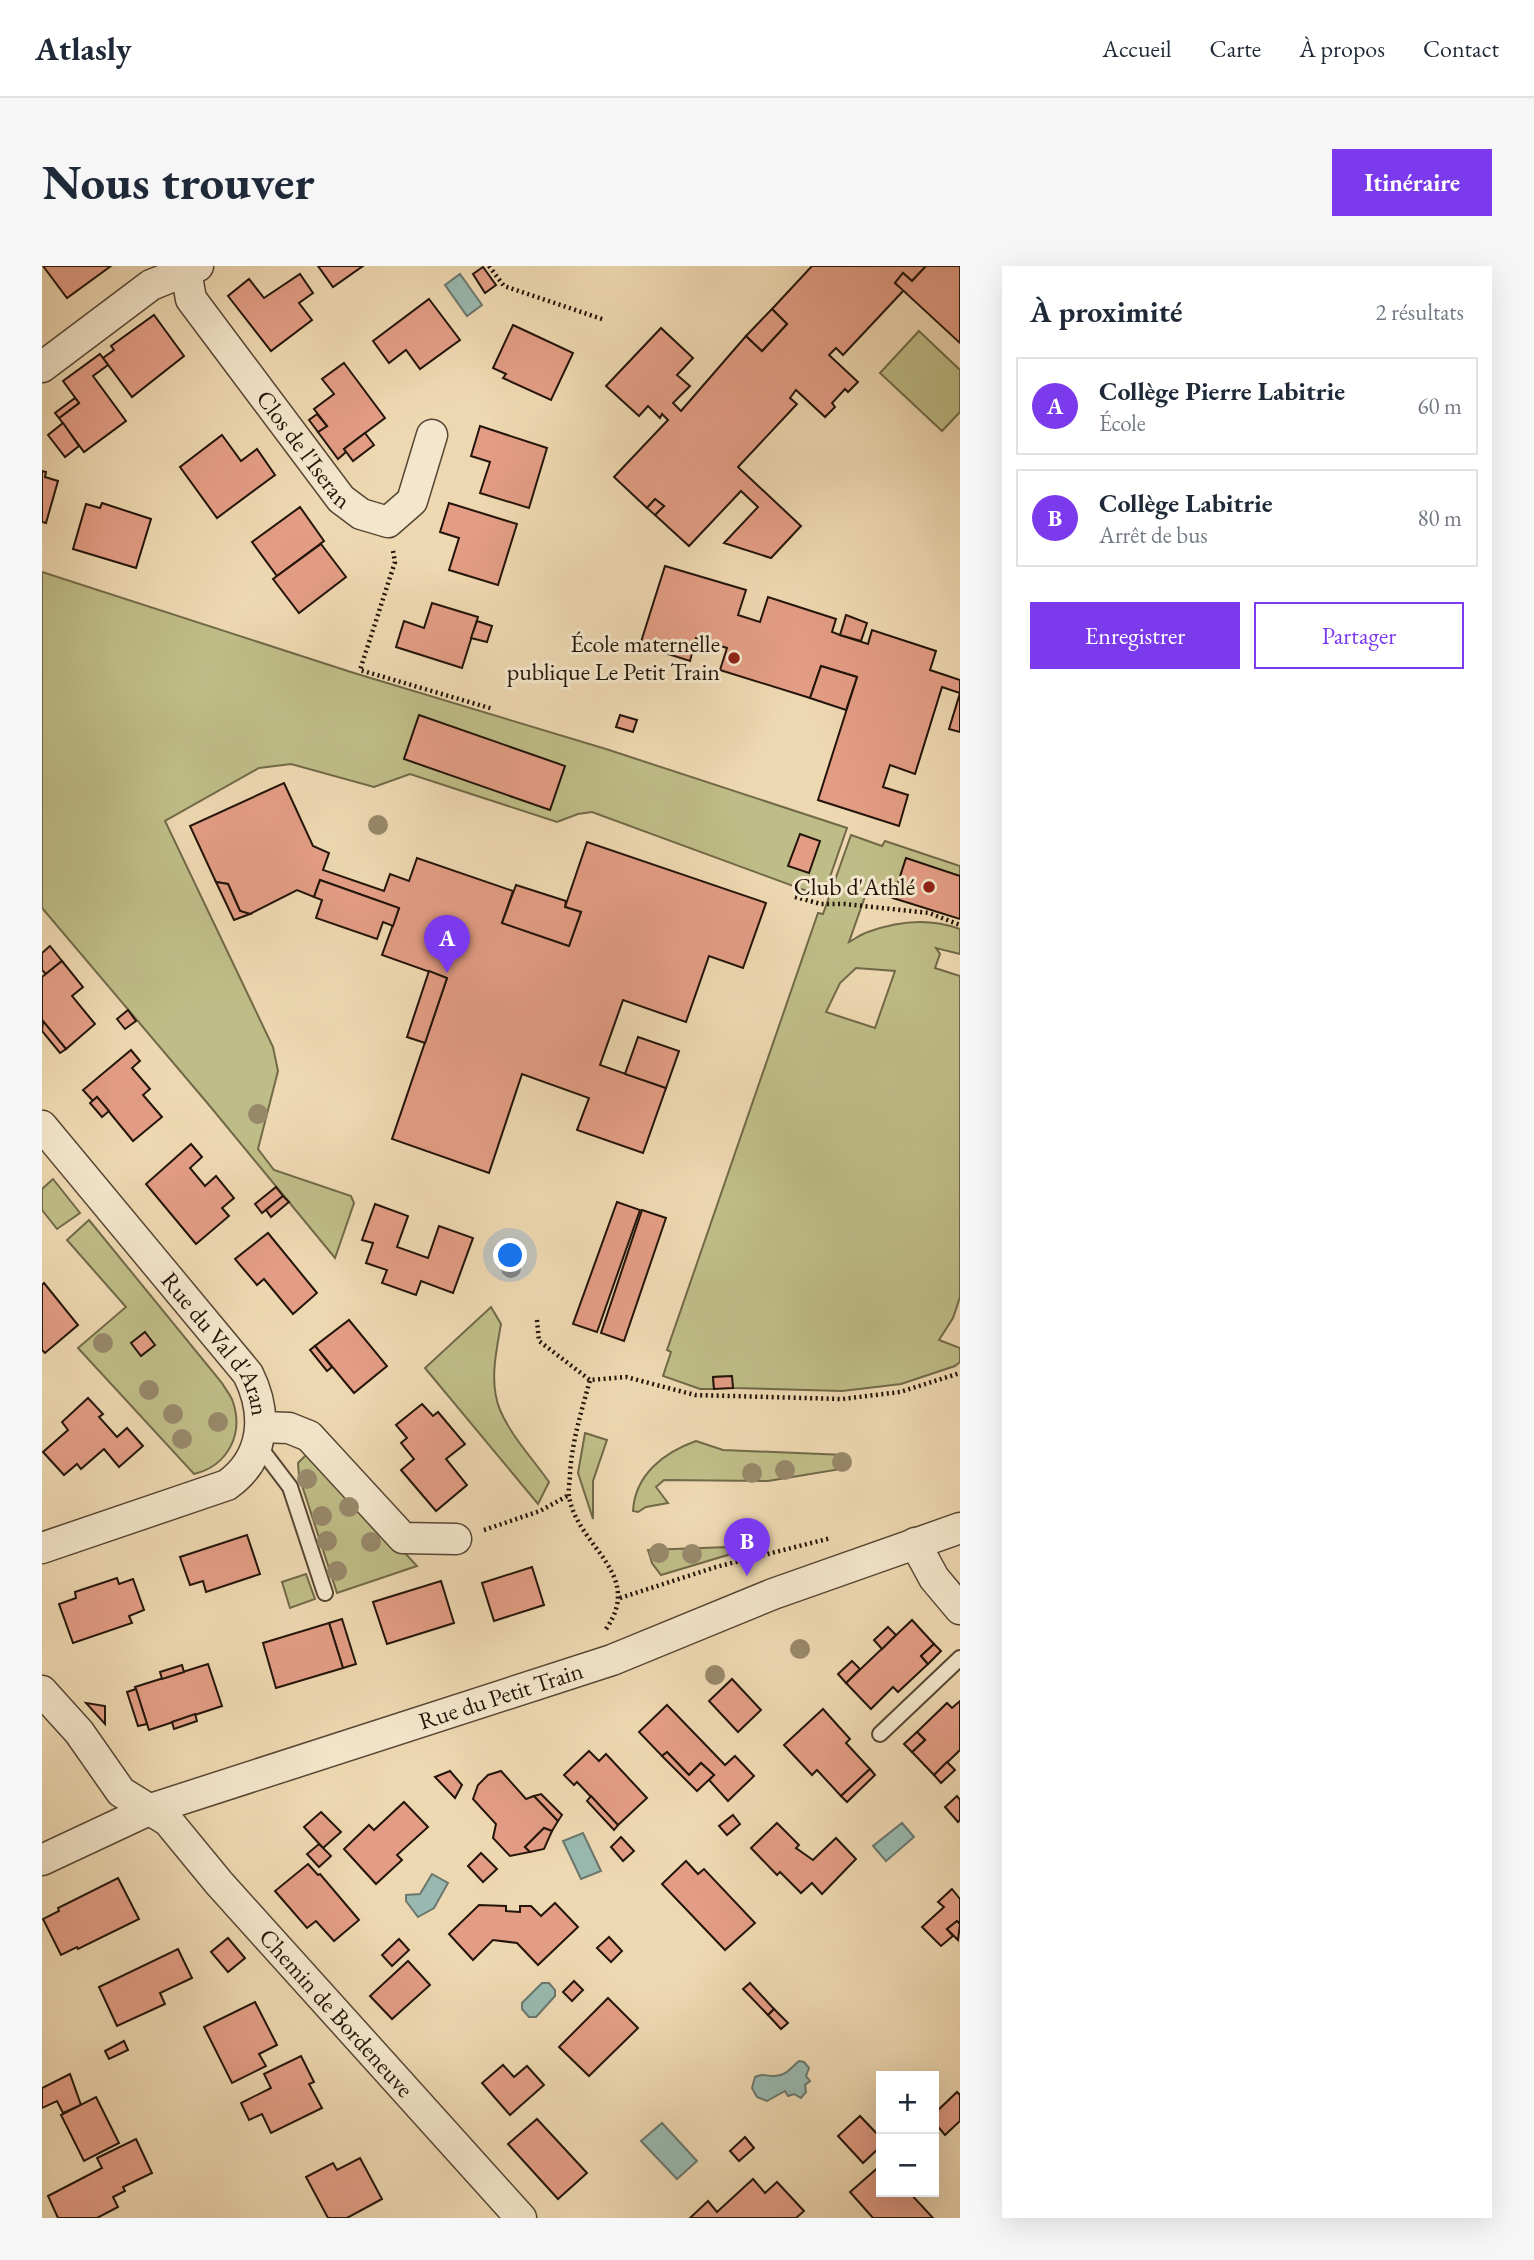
<!DOCTYPE html>
<html lang="fr">
<head>
<meta charset="utf-8">
<style>
	:root { --surface:#fff; --page:#f6f6f7; --text:#1f2937; --muted:#747a83; --line:#e0e1e3; --accent:#7c3aed }
	body { margin:0; font-family:"EB Garamond",serif; background:var(--page); color:var(--text) }
	.controls { position:absolute; right:21px; bottom:21px; display:grid; overflow:hidden; border-radius:0px; box-shadow:0 7px 28px #0002 }
	.controls button { width:63px; height:63px; display:grid; place-items:center; padding:0; border:0; border-bottom:2px solid var(--line); background:var(--surface); color:var(--text); font:35px sans-serif }
	.you { position:absolute; left:469px; top:990px; width:24px; height:24px; margin:-18px; border:5px solid #fff; border-radius:50%; background:#1a73e8; box-shadow:0 0 0 10px #1a73e833 }
	.badge { display:grid; place-items:center; width:46px; height:46px; border-radius:50%; background:var(--accent); color:#fff; font-size:23px; font-weight:700 }
	.pin { position:absolute; translate:-50% -58px; filter:drop-shadow(0 2px 4px #0008) }
	.pin::after { content:''; position:absolute; top:37px; width:24px; height:21px; background:inherit; clip-path:polygon(0 0,100% 0,50% 100%) }
	.list { margin:0; padding:0; list-style:none }
	h2 { display:flex; justify-content:space-between; align-items:center; height:91px; margin:0; padding:0 28px; font-size:30px }
	h2 small { font-size:23px; font-weight:400; color:var(--muted) }
	.list li { display:grid; grid-template-columns:46px 1fr auto; gap:21px; align-items:center; box-sizing:border-box; height:98px; margin:0 14px 14px; padding:0 14px; border:2px solid var(--line); border-radius:0px }
	.list b { display:block; font-size:26px; white-space:nowrap }
	.list p { margin:0; font-size:23px; white-space:nowrap; color:var(--muted) }
	.list em { font-size:23px; font-style:normal; color:var(--muted) }
	.actions { display:flex; gap:14px; padding:21px 28px }
	.actions a { flex:1; padding:16px 0; border:2px solid var(--accent); border-radius:0px; text-align:center; font-size:24px; color:var(--accent) }
	.actions .main { background:var(--accent); color:#fff }
	.map { position:relative; flex:none; width:918px; height:1952px; overflow:hidden; border-radius:0px }
	header { display:flex; align-items:center; gap:42px; box-sizing:border-box; height:98px; padding:0 35px; background:var(--surface); border-bottom:2px solid var(--line) }
	header strong { font-size:33px }
	nav { display:flex; gap:38px; margin-inline-start:auto; font-size:24px }
	.intro { display:flex; align-items:center; justify-content:space-between; box-sizing:border-box; height:168px; padding:0 42px }
	h1 { margin:0; font-size:49px }
	.button { padding:18px 32px; border-radius:0px; background:var(--accent); color:#fff; font-size:24px; font-weight:700 }
	main { display:flex; gap:42px; padding:0 42px }
	aside { flex:1; background:var(--surface); border-radius:0px; box-shadow:0 7px 28px #0002 }
	.map>svg:first-child { display:block }
	.green { fill:#bfbd87; stroke:#716948; stroke-width:2; fill-rule:evenodd }
	.water { fill:#99b9b0; stroke:#6a776d; stroke-width:2 }
	.building { fill:#e39d85; stroke:#231509; stroke-width:2 }
	.lines { fill:none; stroke-linecap:round; stroke-linejoin:round }
	.lane-casing { stroke:#564633; stroke-width:18 }
	.street-casing { stroke:#564633; stroke-width:33 }
	.path { stroke:#231509; stroke-width:4.5; stroke-dasharray:2 3.5; stroke-linecap:butt }
	.lane { stroke:#f4e6cc; stroke-width:14 }
	.street { stroke:#f4e6cc; stroke-width:30 }
	.tree { fill:#98886a }
	.poi-dot { fill:#8f2418; stroke:#f4e6cc; stroke-width:2.5 }
	.labels { text-anchor:middle; stroke-width:6; stroke-linejoin:round; paint-order:stroke }
	.street-label { font-size:24px; fill:#231509; stroke:#f4e6cc }
	.poi-label { font-size:24px; fill:#231509; stroke:#f4e6cc; text-anchor:end }
</style>
</head>
<body>
<header>
<strong>Atlasly</strong>
<nav><a>Accueil</a><a>Carte</a><a>À propos</a><a>Contact</a></nav>
</header>
<div class="intro"><h1>Nous trouver</h1><a class="button">Itinéraire</a></div>
<main>
<div class="map">
<svg width="918" height="1952" viewBox="0 0 918 1952">
	<rect width="100%" height="100%" fill="#eed8b1"/>
	<filter id="stains"><feTurbulence type="fractalNoise" baseFrequency=".00286" numOctaves="4"/><feColorMatrix values="0 0 0 0 .2 0 0 0 0 .09 0 0 0 0 .02 0 0 0 .5 -.17"/></filter>
	<radialGradient id="worn" r=".72"><stop offset=".6" stop-color="#630" stop-opacity="0"/><stop offset="1" stop-color="#630" stop-opacity=".3"/></radialGradient>
	<!-- green -->
	<g class="green">
		<polygon points="877,65 918,104 918,146 900,165 838,107"/>
		<polygon points="0,306 312,407 564,483 805,562 781,631 550,546 536,548 515,556 368,508 332,521 249,498 217,502 123,555 231,781 236,805 216,883 232,904 309,930 312,937 293,992 167,839 0,642"/>
		<path d="M809,569L840,580L843,575L918,600V610L864,593L851,632L826,622L807,676C813,673 819,668 826,666C856,655 888,652 918,663V688L894,682L898,688L893,702L918,710V1031L911,1052L897,1074L918,1082V1096L913,1100L859,1118L800,1125L691,1122L689,1110L671,1111L672,1123H658L621,1110L629,1086L625,1084L776,647L781,648ZM814,702L853,705L833,762L784,746L798,717Z"/>
		<polygon points="11,913 38,947 15,963 0,944 0,923"/>
		<path d="M47,954L180,1117C183,1123 189,1129 191,1136C202,1169 185,1200 152,1208L36,1082L84,1041L25,974Z"/>
		<path d="M449,1041L459,1058C454,1086 447,1117 458,1144C469,1170 491,1193 507,1216L496,1238L383,1102Z"/>
		<polygon points="543,1167 565,1174 551,1215 551,1253 536,1207"/>
		<path d="M654,1175L681,1184L803,1189L805,1202L726,1215L622,1214L614,1221L626,1237L604,1241L596,1246L591,1245C593,1208 623,1186 654,1175Z"/>
		<polygon points="272,1189 286,1204 375,1300 295,1327 257,1210 256,1197 263,1190"/>
		<polygon points="686,1281 689,1288 619,1309 610,1297 606,1284"/>
		<polygon points="264,1308 273,1333 248,1342 240,1316"/>
	</g>
	<!-- water -->
	<g class="water">
		<polygon points="418,8 440,39 425,50 403,19"/>
		<polygon points="860,1557 872,1571 844,1595 831,1580"/>
		<polygon points="541,1567 559,1605 539,1613 521,1575"/>
		<polygon points="390,1608 406,1617 392,1642 376,1651 364,1635 364,1629 378,1628"/>
		<polygon points="500,1717 507,1717 513,1724 513,1730 494,1751 487,1751 480,1743 480,1737"/>
		<path d="M757,1795L762,1796L767,1802L764,1810L768,1815L763,1819L764,1826L759,1832L752,1828L746,1830L743,1825L725,1835L715,1831L710,1822L713,1811C721,1807 723,1810 731,1810C743,1811 749,1802 757,1795Z"/>
		<polygon points="620,1857 655,1895 635,1913 599,1875"/>
	</g>
	<!-- building -->
	<g class="building">
		<polygon points="1,0 69,0 25,32"/>
		<polygon points="276,0 321,0 291,21"/>
		<polygon points="770,0 884,0 870,15 861,7 853,17 862,24 801,89 794,82 787,89 816,116 806,126 803,123 790,137 793,141 783,151 754,124 748,132 755,138 696,201 759,260 729,292 682,277 716,241 699,225 647,280 613,249 622,240 613,233 605,242 572,211 626,154 620,148 618,152 606,140 597,150 564,120 619,62 651,92 635,109 648,120 631,137 639,145 704,70 720,85 745,58 730,43"/>
		<polygon points="884,0 918,0 918,77 853,17 861,7 870,15"/>
		<polygon points="441,1 454,19 443,27 431,8"/>
		<polygon points="258,8 271,27 257,37 270,54 229,85 186,30 207,13 222,32"/>
		<polygon points="387,33 418,74 378,103 364,84 347,97 331,75"/>
		<polygon points="730,43 745,58 720,85 704,70"/>
		<polygon points="112,49 142,90 90,131 61,92 72,84 69,80"/>
		<polygon points="471,59 531,87 509,134 461,112 464,108 451,102"/>
		<polygon points="58,88 66,99 51,110 84,155 42,186 17,152 37,137 21,115"/>
		<polygon points="302,97 343,152 302,183 304,186 296,193 276,166 285,160 272,143 292,128 280,113"/>
		<polygon points="33,132 37,137 17,152 13,147"/>
		<polygon points="275,148 285,160 276,166 267,154"/>
		<polygon points="21,157 37,180 23,191 6,169"/>
		<polygon points="438,160 505,182 487,242 438,227 448,196 429,190"/>
		<polygon points="323,167 332,179 311,195 302,183"/>
		<polygon points="180,169 199,195 215,183 233,209 175,252 138,201"/>
		<polygon points="0,205 4,206 3,211 16,215 4,257 0,256"/>
		<polygon points="613,233 622,240 613,249 605,242"/>
		<polygon points="60,237 109,253 94,302 31,283 44,238 58,242"/>
		<polygon points="407,237 475,258 456,319 407,304 417,272 398,266"/>
		<polygon points="258,241 282,275 235,310 210,276"/>
		<polygon points="279,278 304,311 257,347 231,313"/>
		<polygon points="623,300 704,324 696,349 718,356 726,331 794,353 790,366 798,369 826,378 830,364 894,385 888,404 918,414 918,466 907,463 918,427 900,421 873,508 848,499 841,521 866,529 857,560 776,534 815,411 779,400 768,432 678,404 685,382 654,372 648,395 598,379"/>
		<polygon points="390,337 436,351 420,402 354,381 362,355 382,362"/>
		<polygon points="804,349 825,357 819,375 798,369"/>
		<polygon points="435,355 450,360 445,376 429,372"/>
		<polygon points="779,400 815,411 804,444 768,432"/>
		<polygon points="377,449 523,500 508,544 362,493"/>
		<polygon points="578,449 595,454 591,466 574,461"/>
		<polygon points="242,517 271,580 287,587 281,604 342,625 348,608 367,615 375,592 471,625 460,657 527,680 539,646 523,641 545,576 724,637 701,702 667,690 644,756 581,734 558,799 624,822 601,887 535,864 547,832 480,808 447,907 350,873 405,712 340,689 357,642 278,614 272,631 255,624 208,648 198,645 186,618 174,616 148,560"/>
		<polygon points="758,568 778,575 767,607 746,600"/>
		<polygon points="864,592 918,610 918,653 851,632"/>
		<polygon points="278,614 357,642 351,660 341,656 335,673 274,652 280,634 272,631"/>
		<polygon points="174,616 186,618 198,645 208,648 192,654"/>
		<polygon points="474,619 524,635 523,641 539,646 527,680 460,657"/>
		<polygon points="8,680 20,695 4,708 0,704 0,687"/>
		<polygon points="20,695 41,721 30,730 53,758 24,783 0,755 0,711"/>
		<polygon points="387,705 405,712 383,777 365,771"/>
		<polygon points="86,744 94,755 83,763 75,753"/>
		<polygon points="1,755 24,783 18,787 0,765"/>
		<polygon points="596,771 637,785 624,822 583,808"/>
		<polygon points="89,784 98,795 90,802 108,823 101,829 120,851 91,875 55,831 51,835 41,824"/>
		<polygon points="55,831 67,845 60,851 48,837"/>
		<polygon points="149,878 160,891 148,902 163,920 174,910 192,932 180,942 187,950 154,978 104,918"/>
		<polygon points="234,921 241,930 220,947 213,938"/>
		<polygon points="241,930 247,936 229,951 224,944"/>
		<polygon points="575,936 598,944 555,1066 531,1058"/>
		<polygon points="333,938 366,950 355,981 386,992 397,960 431,972 411,1027 379,1015 374,1029 340,1017 345,1004 324,997 331,977 320,974"/>
		<polygon points="600,944 624,952 582,1075 559,1067"/>
		<polygon points="226,967 275,1027 251,1048 222,1013 215,1019 193,993"/>
		<polygon points="2,1017 36,1059 3,1087 0,1084 0,1019"/>
		<polygon points="307,1054 345,1100 312,1127 273,1080"/>
		<polygon points="103,1066 113,1079 99,1090 89,1077"/>
		<polygon points="273,1080 290,1101 285,1105 268,1084"/>
		<polygon points="690,1110 691,1122 672,1123 671,1111"/>
		<polygon points="46,1132 61,1148 57,1151 75,1171 85,1162 101,1180 77,1201 62,1183 39,1203 35,1198 22,1209 1,1186 26,1164 20,1156"/>
		<polygon points="380,1138 391,1150 396,1146 423,1178 404,1193 425,1219 394,1245 359,1204 372,1193 359,1177 365,1172 354,1159"/>
		<polygon points="205,1269 218,1308 164,1326 161,1315 148,1319 138,1291"/>
		<polygon points="490,1301 502,1339 452,1355 440,1317"/>
		<polygon points="75,1312 77,1318 91,1313 102,1344 87,1350 90,1357 31,1377 17,1338 34,1332 33,1326"/>
		<polygon points="399,1315 412,1357 345,1378 331,1336"/>
		<polygon points="300,1353 314,1398 301,1402 287,1357"/>
		<polygon points="870,1354 892,1378 879,1390 886,1398 856,1426 851,1421 829,1443 804,1417"/>
		<polygon points="287,1357 301,1402 234,1422 221,1377"/>
		<polygon points="846,1361 854,1369 840,1383 832,1374"/>
		<polygon points="892,1378 899,1385 886,1398 879,1390"/>
		<polygon points="810,1395 818,1403 804,1417 796,1408"/>
		<polygon points="166,1398 180,1440 107,1464 93,1421"/>
		<polygon points="140,1399 142,1406 120,1413 118,1406"/>
		<polygon points="690,1413 719,1444 696,1466 667,1435"/>
		<polygon points="94,1423 105,1458 96,1460 85,1426"/>
		<polygon points="918,1435 918,1484 892,1509 870,1486 883,1474 875,1466 905,1437 910,1442"/>
		<polygon points="44,1437 63,1440 63,1458"/>
		<polygon points="625,1439 683,1499 693,1490 712,1510 686,1535 667,1514 672,1509 659,1497 647,1509 625,1486 620,1490 597,1466"/>
		<polygon points="781,1443 808,1473 804,1477 828,1503 799,1530 775,1504 770,1509 742,1479"/>
		<polygon points="153,1448 155,1455 132,1463 130,1456"/>
		<polygon points="875,1466 883,1474 870,1486 862,1478"/>
		<polygon points="547,1485 557,1495 564,1488 605,1532 576,1559 535,1516 532,1519 522,1509"/>
		<polygon points="625,1486 647,1509 659,1497 672,1509 655,1525 620,1490"/>
		<polygon points="905,1496 913,1504 899,1517 892,1509"/>
		<polygon points="828,1503 833,1509 805,1536 799,1530"/>
		<polygon points="408,1505 420,1519 413,1532 393,1511"/>
		<polygon points="459,1505 484,1533 492,1530 516,1555 510,1565 502,1562 483,1581 488,1586 468,1590 451,1572 454,1558 431,1533 436,1519 446,1509"/>
		<polygon points="499,1528 520,1549 516,1555 492,1530"/>
		<polygon points="549,1530 576,1559 572,1564 545,1535"/>
		<polygon points="915,1530 918,1534 918,1554 916,1556 903,1541"/>
		<polygon points="362,1536 386,1561 355,1589 360,1594 334,1618 302,1583 327,1559 332,1564"/>
		<polygon points="279,1546 299,1566 281,1582 262,1561"/>
		<polygon points="691,1549 698,1558 685,1569 677,1560"/>
		<polygon points="735,1557 757,1579 754,1582 771,1594 794,1572 814,1593 780,1628 770,1617 759,1627 738,1606 735,1609 709,1582"/>
		<polygon points="502,1562 510,1565 502,1583 488,1586 483,1581"/>
		<polygon points="579,1571 592,1585 581,1595 569,1581"/>
		<polygon points="277,1578 289,1590 277,1601 265,1588"/>
		<polygon points="439,1587 455,1603 441,1616 426,1600"/>
		<polygon points="644,1595 656,1608 662,1603 713,1657 683,1684 620,1618"/>
		<polygon points="266,1598 276,1609 278,1608 317,1654 292,1675 274,1655 265,1662 233,1625"/>
		<polygon points="76,1612 97,1653 36,1683 35,1681 19,1689 1,1653 17,1645 16,1642"/>
		<polygon points="910,1623 918,1633 918,1658 915,1655 905,1663 911,1670 899,1680 880,1661 902,1641 896,1636"/>
		<polygon points="513,1637 536,1661 496,1699 475,1677 451,1674 431,1694 407,1668 437,1639 464,1640 464,1645 478,1646 478,1640 489,1640 499,1650"/>
		<polygon points="915,1655 918,1658 916,1674 905,1663"/>
		<polygon points="567,1671 580,1685 569,1696 555,1682"/>
		<polygon points="186,1672 203,1692 186,1706 169,1686"/>
		<polygon points="357,1673 367,1684 350,1700 340,1689"/>
		<polygon points="136,1683 150,1712 118,1727 123,1738 75,1760 57,1721"/>
		<polygon points="366,1695 388,1719 350,1753 328,1730"/>
		<polygon points="532,1715 541,1724 530,1735 521,1726"/>
		<polygon points="708,1717 732,1743 726,1749 701,1723"/>
		<polygon points="566,1732 596,1762 547,1810 517,1781"/>
		<polygon points="213,1736 235,1779 217,1788 224,1800 190,1817 162,1761"/>
		<polygon points="732,1743 746,1757 739,1763 726,1749"/>
		<polygon points="82,1775 86,1784 67,1793 63,1785"/>
		<polygon points="259,1790 272,1816 267,1818 280,1842 229,1867 220,1848 207,1854 199,1837 229,1822 222,1808"/>
		<polygon points="461,1799 472,1811 485,1800 502,1819 468,1849 440,1817"/>
		<polygon points="28,1808 39,1839 21,1847 15,1835 0,1842 0,1822"/>
		<polygon points="915,1826 918,1829 918,1855 903,1869 892,1856 892,1848"/>
		<polygon points="54,1831 77,1877 42,1895 19,1849"/>
		<polygon points="818,1850 839,1872 839,1880 821,1897 796,1870"/>
		<polygon points="495,1853 545,1907 516,1933 466,1878"/>
		<polygon points="703,1871 712,1882 697,1895 688,1885"/>
		<polygon points="94,1873 110,1907 81,1921 83,1925 71,1931 76,1941 55,1952 16,1952 6,1930 60,1902 55,1892"/>
		<polygon points="318,1892 340,1933 305,1952 286,1952 264,1911 291,1897 295,1904"/>
		<polygon points="839,1899 839,1926 867,1926 891,1952 831,1952 808,1926"/>
		<polygon points="711,1913 723,1927 735,1916 762,1945 754,1952 648,1952 666,1935 675,1946"/>
	</g>
	<g class="lines">
		<defs>
			<g id="lane">
				<polyline points="216,1179 248,1221 283,1327"/>
				<polyline points="838,1468 918,1392"/>
			</g>
			<g id="street">
				<path id="s1" d="M141,0L144,5L149,33L299,233L319,248L346,256L370,235L390,169"/>
				<polyline points="0,101 109,19 156,0"/>
				<path id="s2" d="M0,860L206,1108C226,1148 223,1192 185,1219L0,1282"/>
				<polyline points="219,1161 247,1162 267,1170 361,1272 414,1273"/>
				<polyline points="873,1277 892,1312 918,1343"/>
				<path id="s3" d="M0,1425L37,1466L79,1526L126,1555L177,1617L479,1952"/>
				<path id="s4" d="M0,1594L109,1543L570,1394L731,1328L918,1262"/>
			</g>
		</defs>
		<!-- lane casing -->
		<use href="#lane" class="lane-casing"/>
		<!-- street casing -->
		<use href="#street" class="street-casing"/>
		<!-- path -->
		<g class="path">
			<polyline points="447,0 462,20 563,54"/>
			<polyline points="351,285 353,296 318,404 451,443"/>
			<polyline points="753,631 779,638 803,638 887,647 918,659"/>
			<polyline points="495,1054 497,1075 548,1114"/>
			<polyline points="442,1264 498,1245 527,1229"/>
			<polyline points="578,1332 674,1301 789,1272"/>
			<path d="M564,1363C603,1307 535,1281 527,1230C526,1223 528,1215 528,1208C530,1175 539,1147 548,1114L584,1111L653,1129L800,1133L858,1126L918,1107"/>
		</g>
		<!-- lane -->
		<use href="#lane" class="lane"/>
		<!-- street -->
		<use href="#street" class="street"/>
	</g>
	<!-- trees -->
	<g class="tree">
		<circle cx="336" cy="559" r="10"/>
		<circle cx="216" cy="848" r="10"/>
		<circle cx="469" cy="1002" r="10"/>
		<circle cx="61" cy="1077" r="10"/>
		<circle cx="107" cy="1124" r="10"/>
		<circle cx="131" cy="1148" r="10"/>
		<circle cx="176" cy="1156" r="10"/>
		<circle cx="140" cy="1173" r="10"/>
		<circle cx="800" cy="1196" r="10"/>
		<circle cx="743" cy="1204" r="10"/>
		<circle cx="710" cy="1207" r="10"/>
		<circle cx="265" cy="1213" r="10"/>
		<circle cx="307" cy="1241" r="10"/>
		<circle cx="280" cy="1250" r="10"/>
		<circle cx="285" cy="1275" r="10"/>
		<circle cx="329" cy="1276" r="10"/>
		<circle cx="617" cy="1287" r="10"/>
		<circle cx="650" cy="1288" r="10"/>
		<circle cx="295" cy="1305" r="10"/>
		<circle cx="758" cy="1383" r="10"/>
		<circle cx="673" cy="1409" r="10"/>
	</g>
	<!-- markers -->
	<g class="poi-dot">
		<circle cx="692" cy="392" r="7"/>
		<circle cx="887" cy="621" r="7"/>
	</g>
	<g class="labels">
		<!-- street labels -->
		<g class="street-label">
			<text dy="8" stroke="none"><textPath href="#s1" startOffset="222">Clos de l'Iseran</textPath></text>
			<text dy="8" stroke="none"><textPath href="#s2" startOffset="280">Rue du Val d'Aran</textPath></text>
			<text dy="8" stroke="none"><textPath href="#s4" startOffset="488">Rue du Petit Train</textPath></text>
			<text dy="8" stroke="none"><textPath href="#s3" startOffset="439">Chemin de Bordeneuve</textPath></text>
		</g>
		<!-- poi labels -->
		<g class="poi-label">
			<text x="678" y="386">École maternelle<tspan x="678" dy="28">publique Le Petit Train</tspan></text>
			<text x="873" y="629">Club d'Athlé</text>
		</g>
	</g>
	<rect width="100%" height="100%" filter="url(#stains)"/>
	<rect width="100%" height="100%" fill="url(#worn)"/>
</svg>
<div class="controls">
<button>+</button>
<button>−</button>
</div>
<div class="you"></div>
<div class="pin badge" style="left:405px;top:707px">A</div>
<div class="pin badge" style="left:705px;top:1310px">B</div>
</div>
<aside>
<h2>À proximité<small>2 résultats</small></h2>
<ul class="list">
<li><span class="badge">A</span><div><b>Collège Pierre Labitrie</b><p>École</p></div><em>60 m</em></li>
<li><span class="badge">B</span><div><b>Collège Labitrie</b><p>Arrêt de bus</p></div><em>80 m</em></li>
</ul>
<div class="actions"><a class="main">Enregistrer</a><a>Partager</a></div>
</aside>
</main>
</body>
</html>
